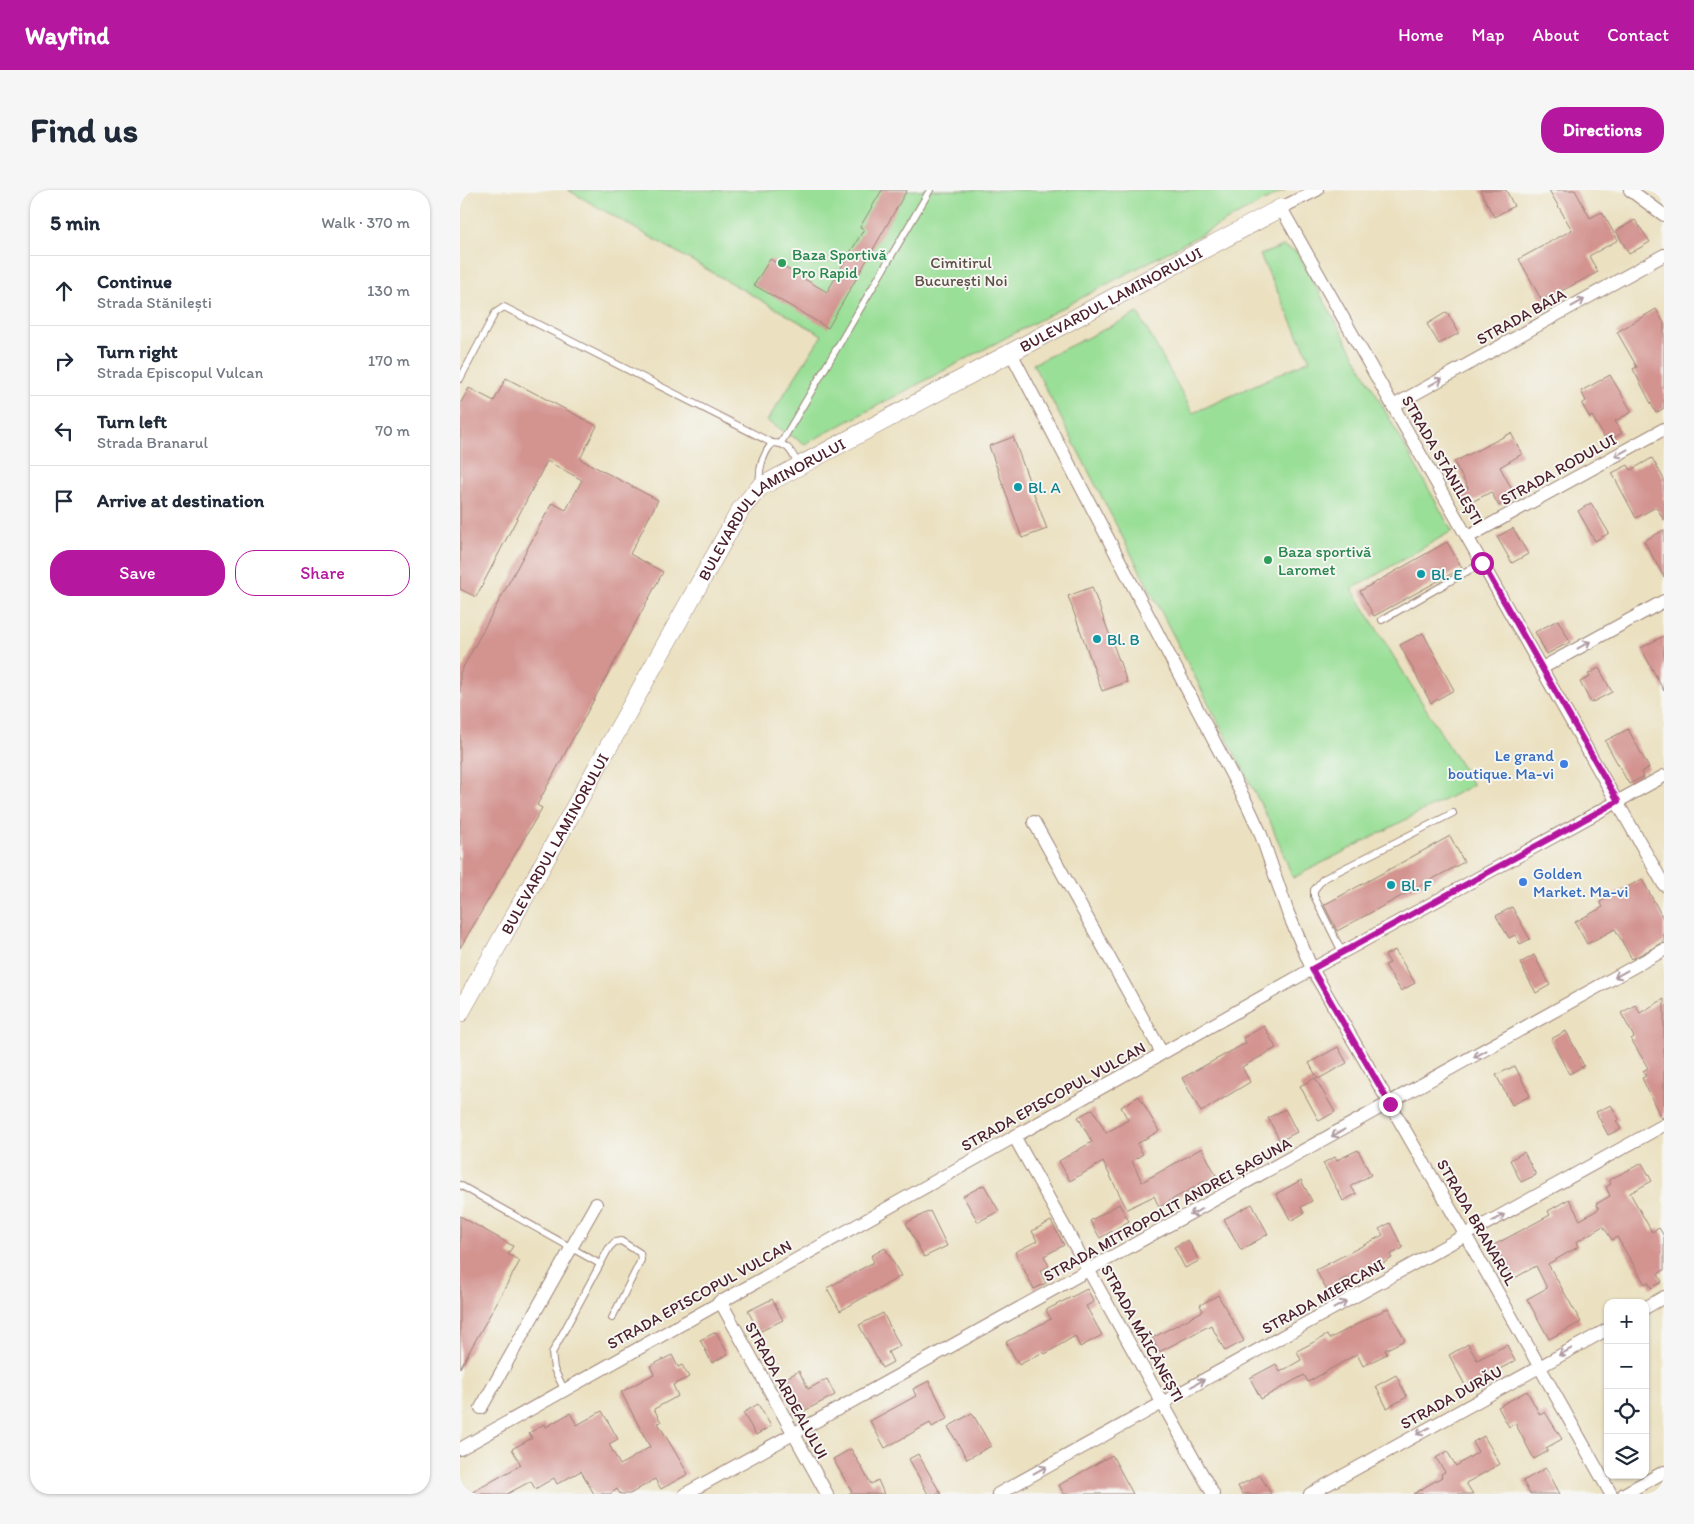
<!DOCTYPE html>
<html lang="en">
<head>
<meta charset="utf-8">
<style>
	:root { --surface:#fff; --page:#f6f6f7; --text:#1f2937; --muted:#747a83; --line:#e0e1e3; --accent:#b5179e }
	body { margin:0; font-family:Itim,sans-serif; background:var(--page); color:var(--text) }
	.controls { position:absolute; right:15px; bottom:15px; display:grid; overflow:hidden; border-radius:10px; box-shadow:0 1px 4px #0004 }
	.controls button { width:45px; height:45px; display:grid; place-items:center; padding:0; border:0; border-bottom:1px solid var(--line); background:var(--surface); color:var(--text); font:25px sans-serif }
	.stop { position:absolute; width:15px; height:15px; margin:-11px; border:4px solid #b5179e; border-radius:50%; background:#fff }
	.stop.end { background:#b5179e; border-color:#fff; box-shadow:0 1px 5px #0008 }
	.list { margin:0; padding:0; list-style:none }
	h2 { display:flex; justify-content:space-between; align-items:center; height:65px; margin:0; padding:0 20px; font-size:21px }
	h2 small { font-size:16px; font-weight:400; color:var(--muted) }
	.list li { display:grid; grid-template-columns:32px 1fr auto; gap:15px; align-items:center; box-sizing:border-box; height:70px; padding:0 20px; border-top:1px solid var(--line) }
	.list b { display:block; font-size:19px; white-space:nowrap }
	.list p { margin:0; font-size:16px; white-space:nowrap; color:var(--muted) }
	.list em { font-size:16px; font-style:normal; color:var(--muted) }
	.actions { display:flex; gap:10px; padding:15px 20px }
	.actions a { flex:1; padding:11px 0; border:1px solid var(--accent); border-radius:20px; text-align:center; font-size:18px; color:var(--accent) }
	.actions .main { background:var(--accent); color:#fff }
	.icon { flex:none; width:28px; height:28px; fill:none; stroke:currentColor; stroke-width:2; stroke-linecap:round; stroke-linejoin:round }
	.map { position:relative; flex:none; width:1204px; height:1304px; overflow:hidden; border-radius:20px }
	header { display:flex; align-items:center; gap:30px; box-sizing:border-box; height:70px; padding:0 25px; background:var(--accent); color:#fff }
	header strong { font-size:24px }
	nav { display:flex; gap:28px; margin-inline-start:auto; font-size:18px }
	.intro { display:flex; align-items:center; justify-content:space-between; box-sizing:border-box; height:120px; padding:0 30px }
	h1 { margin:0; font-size:35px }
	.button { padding:12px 22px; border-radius:20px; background:var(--accent); color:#fff; font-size:18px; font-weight:700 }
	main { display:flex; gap:30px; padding:0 30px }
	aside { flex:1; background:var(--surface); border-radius:20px; box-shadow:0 1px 4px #0004 }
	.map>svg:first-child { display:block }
	.green { fill:#9adf97; stroke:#727f61 }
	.building { fill:#d3938f }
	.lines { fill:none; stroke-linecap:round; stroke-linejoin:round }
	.lane-casing { stroke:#9a8076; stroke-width:8 }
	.street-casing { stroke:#9a8076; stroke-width:14 }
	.secondary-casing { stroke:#9a8076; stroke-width:19 }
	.lane { stroke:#fff; stroke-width:6 }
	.street { stroke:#fff; stroke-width:12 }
	.secondary { stroke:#fff; stroke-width:18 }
	.oneway { stroke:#ae9aa0 }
	.route { stroke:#b5179e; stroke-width:6 }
	.leisure-dot { fill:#2e9e5b; stroke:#f6f6f2; stroke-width:2 }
	.culture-dot { fill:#0f9aa8; stroke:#f6f6f2; stroke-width:2 }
	.shop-dot { fill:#3f7fe0; stroke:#f6f6f2; stroke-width:2 }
	.labels { text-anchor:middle; stroke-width:4; stroke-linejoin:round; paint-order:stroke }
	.leisure-label { font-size:16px; fill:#27864d; stroke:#f6f6f2; text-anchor:start }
	.park-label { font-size:16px; fill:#5e4f46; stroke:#f6f6f2 }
	.street-label { font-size:16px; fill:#4a1f2b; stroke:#f6f6f2 }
	.culture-label { font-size:16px; fill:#0d838f; stroke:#f6f6f2; text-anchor:start }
	.shop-label { font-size:16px; fill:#366cbe; stroke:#f6f6f2; text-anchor:end }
</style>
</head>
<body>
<header>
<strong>Wayfind</strong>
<nav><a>Home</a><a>Map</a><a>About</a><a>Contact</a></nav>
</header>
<div class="intro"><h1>Find us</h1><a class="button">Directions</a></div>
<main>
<aside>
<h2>5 min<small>Walk · 370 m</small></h2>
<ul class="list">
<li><svg class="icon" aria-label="ahead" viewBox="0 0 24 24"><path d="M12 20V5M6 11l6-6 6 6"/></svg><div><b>Continue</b><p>Strada Stănilești</p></div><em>130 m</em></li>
<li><svg class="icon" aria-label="right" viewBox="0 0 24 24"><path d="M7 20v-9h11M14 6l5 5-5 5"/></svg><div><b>Turn right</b><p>Strada Episcopul Vulcan</p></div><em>170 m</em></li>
<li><svg class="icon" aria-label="left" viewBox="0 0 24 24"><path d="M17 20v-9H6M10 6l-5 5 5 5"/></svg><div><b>Turn left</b><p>Strada Branarul</p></div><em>70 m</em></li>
<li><svg class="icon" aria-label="arrive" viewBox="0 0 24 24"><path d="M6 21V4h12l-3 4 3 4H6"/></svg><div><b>Arrive at destination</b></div></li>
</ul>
<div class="actions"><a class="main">Save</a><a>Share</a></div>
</aside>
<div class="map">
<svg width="1204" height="1304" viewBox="0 0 1204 1304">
	<rect width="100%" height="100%" fill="#f6f6f2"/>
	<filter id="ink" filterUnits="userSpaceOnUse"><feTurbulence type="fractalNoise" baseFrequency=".02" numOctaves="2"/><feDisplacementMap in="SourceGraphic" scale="10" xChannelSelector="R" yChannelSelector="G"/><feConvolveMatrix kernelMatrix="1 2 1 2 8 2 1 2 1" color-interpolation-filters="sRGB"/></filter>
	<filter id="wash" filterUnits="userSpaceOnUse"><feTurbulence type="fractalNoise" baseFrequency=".0096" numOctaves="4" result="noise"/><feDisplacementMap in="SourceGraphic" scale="20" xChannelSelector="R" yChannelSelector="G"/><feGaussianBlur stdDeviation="1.12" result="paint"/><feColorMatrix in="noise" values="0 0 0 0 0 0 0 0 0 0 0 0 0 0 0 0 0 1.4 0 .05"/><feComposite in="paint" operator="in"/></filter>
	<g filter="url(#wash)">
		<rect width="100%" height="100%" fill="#ebe1c1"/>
		<!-- green -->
		<g class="green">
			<polygon points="108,0 825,0 345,254 307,231 362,145"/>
			<polygon points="823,56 837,62 992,341 892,399 1013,595 833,688 812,636 573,174 678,123 733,223 850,170 800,65"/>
		</g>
		<g id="blocks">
			<!-- building -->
			<g class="building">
				<polygon points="422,0 447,0 368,138 294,95 310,69 367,102 404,39 400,37"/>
				<polygon points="1020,0 1046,0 1054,16 1034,27"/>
				<polygon points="1089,0 1115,0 1130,28 1142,22 1158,50 1129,66 1138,82 1082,111 1059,69 1112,40"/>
				<polygon points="1175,30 1190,52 1169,64 1156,41"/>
				<polygon points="1196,119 1204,133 1204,218 1196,223 1173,179 1177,177 1157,142"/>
				<polygon points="987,122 999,143 979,154 967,134"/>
				<polygon points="1150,185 1172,222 1155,231 1162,243 1147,252 1132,226 1130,228 1122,214 1126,211 1121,201"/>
				<polygon points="46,188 137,236 120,269 198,310 170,364 203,382 77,615 82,618 0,758 0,483 92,313 106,320 122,290 87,271 16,407 0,399 0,214 9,198 34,211"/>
				<polygon points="1051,243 1062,264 1040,277 1056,307 1039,316 1031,302 1006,315 1000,302 1008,298 994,272"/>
				<polygon points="553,247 587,339 562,348 529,256"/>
				<polygon points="1192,268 1204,289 1204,330 1196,317 1176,328 1152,283 1168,275 1171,280"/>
				<polygon points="1131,313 1149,343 1135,351 1118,321"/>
				<polygon points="1053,338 1068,364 1052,373 1037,347"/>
				<polygon points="1204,340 1204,387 1184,351"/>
				<polygon points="987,352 1002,378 914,426 900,401"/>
				<polygon points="632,397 667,492 642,501 608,406"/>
				<polygon points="1098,430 1110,452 1087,464 1075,442"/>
				<polygon points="963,443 994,500 971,513 940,455"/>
				<polygon points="1204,446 1204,501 1181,458"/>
				<polygon points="1139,478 1152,502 1131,513 1120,492 1130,487 1128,484"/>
				<polygon points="1168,539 1189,578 1181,582 1183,587 1169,594 1145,551"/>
				<polygon points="990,646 1004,672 877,741 864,715"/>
				<polygon points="1182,689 1204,730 1204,752 1172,769 1155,739 1127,754 1115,732 1143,717 1140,712"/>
				<polygon points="1052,717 1070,749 1060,754 1055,745 1049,748 1036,726"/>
				<polygon points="935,760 955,793 941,801 925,775 930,773 925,765"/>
				<polygon points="1074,765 1090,795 1076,803 1060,773"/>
				<polygon points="1204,809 1204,927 1201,928 1182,888 1186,886 1183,881 1188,878 1171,849 1174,847 1161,823 1175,815 1180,823"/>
				<polygon points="804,836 816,858 782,877 790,892 741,922 722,888 786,853 783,848"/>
				<polygon points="1106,841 1124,876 1109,884 1091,849"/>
				<polygon points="878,857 887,873 858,889 849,873"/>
				<polygon points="1055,876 1070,906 1052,915 1036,885"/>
				<polygon points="855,888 875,922 859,931 840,896"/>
				<polygon points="679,906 699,941 677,954 683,964 672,971 682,992 742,958 756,985 699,1017 694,1006 667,1019 643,972 610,991 599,971 632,952 618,927 633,919 646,943 668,930 661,917"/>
				<polygon points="1151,915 1159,929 1156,931 1161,939 1148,945 1136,922"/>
				<polygon points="825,919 837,942 820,951 808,928"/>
				<polygon points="898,960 911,985 891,996 896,1004 883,1011 863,973 875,967 877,970"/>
				<polygon points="1064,962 1076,985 1061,992 1050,970"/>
				<polygon points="1182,973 1192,991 1170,1003 1192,1042 1199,1038 1204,1046 1204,1080 1198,1084 1202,1092 1191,1098 1188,1092 1185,1094 1157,1047 1152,1050 1143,1036 1116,1052 1118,1057 1088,1074 1121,1132 1089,1149 1067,1109 1087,1098 1076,1076 1053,1089 1034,1055 1090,1025 1088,1021 1109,1009 1120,1030 1139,1019 1136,1014 1150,1006 1146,997 1151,994 1149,990"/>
				<polygon points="841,990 852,1011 841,1017 844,1023 831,1031 816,1004"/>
				<polygon points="524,995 539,1021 518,1032 503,1006"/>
				<polygon points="659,1014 669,1031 640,1048 630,1031"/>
				<polygon points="792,1014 808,1044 781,1060 764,1029"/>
				<polygon points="470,1021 487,1056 464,1067 446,1033"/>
				<polygon points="0,1026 53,1056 48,1064 60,1071 0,1178"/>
				<polygon points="591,1031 604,1055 584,1066 589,1076 580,1081 586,1093 574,1099 555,1062 577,1051 572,1041"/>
				<polygon points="930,1033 943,1058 930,1065 932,1068 911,1080 909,1076 880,1091 881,1094 867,1101 856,1080 923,1045 919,1039"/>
				<polygon points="728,1050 739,1071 725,1078 714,1057"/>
				<polygon points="425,1058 441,1086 380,1121 367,1098 414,1072 411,1066"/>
				<polygon points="627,1099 634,1112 626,1116 642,1145 620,1157 615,1146 585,1164 583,1162 559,1175 546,1152 591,1129 586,1120"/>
				<polygon points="758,1105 784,1151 765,1161 751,1135 699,1162 692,1148 743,1121 740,1115"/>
				<polygon points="312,1109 323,1130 299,1142 288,1121"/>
				<polygon points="928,1118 945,1150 925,1160 927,1164 903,1176 897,1164 848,1192 844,1185 801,1209 790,1188 816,1174 820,1182 841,1170 837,1161 867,1145 869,1149"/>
				<polygon points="423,1123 440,1156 428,1162 433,1172 422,1178 399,1135"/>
				<polygon points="256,1142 268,1164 252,1173 240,1150"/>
				<polygon points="1008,1154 1017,1170 1047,1155 1055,1171 1022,1188 1023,1190 1007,1199 989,1165"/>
				<polygon points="212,1165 218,1177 222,1175 229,1187 213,1195 218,1206 194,1219 201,1232 198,1233 228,1284 201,1299 195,1289 170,1304 160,1304 157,1299 150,1304 134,1304 121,1281 97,1294 94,1288 75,1299 71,1291 47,1304 9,1304 61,1275 52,1259 72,1248 69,1243 84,1234 86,1237 110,1223 117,1235 142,1221 158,1249 149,1254 160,1275 190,1257 161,1202 194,1184 190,1176"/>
				<polygon points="339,1181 348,1199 367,1189 375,1205 336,1225 320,1191"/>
				<polygon points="936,1185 947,1207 927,1218 916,1196"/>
				<polygon points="469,1191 488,1228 472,1237 470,1233 425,1258 410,1231 456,1206 453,1199"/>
				<polygon points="1067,1201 1080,1225 1085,1222 1102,1249 1086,1258 1088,1261 1074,1269 1055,1233 1049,1237 1038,1217"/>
				<polygon points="298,1214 311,1236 296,1245 283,1223"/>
				<polygon points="512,1223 531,1256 507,1269 488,1237"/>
				<polygon points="1024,1246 1040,1274 1006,1293 1013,1304 953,1304 982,1287 981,1284 985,1282 976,1268 987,1261 996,1276 1018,1262 1013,1252"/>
				<polygon points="391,1259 411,1294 418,1290 424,1304 388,1304 392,1302 373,1269"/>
				<polygon points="458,1264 481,1304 468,1304 449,1269"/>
				<polygon points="652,1265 673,1304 604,1304 599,1295"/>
				<polygon points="1086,1278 1100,1304 1070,1304 1063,1291"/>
				<polygon points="800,1285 811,1304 782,1304 778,1296"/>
			</g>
		</g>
	</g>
	<g filter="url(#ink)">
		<use href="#blocks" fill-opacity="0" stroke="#9a8076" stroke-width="1"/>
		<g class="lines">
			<defs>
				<g id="lane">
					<path d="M0,189L35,123L44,117L312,253C328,253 331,261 338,274"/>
					<polyline points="321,253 470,0"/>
					<path d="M300,296C298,280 302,266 312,253"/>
					<polyline points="922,430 1022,373"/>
					<polyline points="882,762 854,706 854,700 863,689 993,623"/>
					<polyline points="0,995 140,1074"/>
					<polyline points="104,1199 94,1179 92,1163 149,1058 155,1052 161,1051 180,1063 181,1070 152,1128"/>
				</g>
				<g id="street">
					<polyline points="857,0 821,18 1204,695"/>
					<polyline points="1170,0 1204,25"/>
					<polyline points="551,163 787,614 800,642 828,723 852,779 1006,1046 1151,1304"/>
					<polyline points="933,216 1204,65"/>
					<polyline points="1008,347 1204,239"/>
					<polyline points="1082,478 1204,411"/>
					<polyline points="574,632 702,863"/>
					<polyline points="554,946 753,1304"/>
					<polyline points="260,1111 367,1304"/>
					<polyline points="1185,1118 1204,1107"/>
					<polyline points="21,1218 136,1014"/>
					<polyline points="0,1259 852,779 1204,586"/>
					<polyline points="225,1304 1204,760"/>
					<polyline points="538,1304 1204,935"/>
					<polyline points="850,1304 1148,1139"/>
					<polyline points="1164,1304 1204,1282"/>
				</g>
				<g id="secondary">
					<path id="s1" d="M0,823L281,319L300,297L821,18"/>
				</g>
			</defs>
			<!-- lane casing -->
			<use href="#lane" class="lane-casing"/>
			<!-- street casing -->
			<use href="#street" class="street-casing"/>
			<!-- secondary casing -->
			<use href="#secondary" class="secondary-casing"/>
			<!-- lane -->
			<use href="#lane" class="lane"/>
			<!-- street -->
			<use href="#street" class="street"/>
			<!-- secondary -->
			<use href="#secondary" class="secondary"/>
		</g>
		<!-- one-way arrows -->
		<defs><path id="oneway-shaft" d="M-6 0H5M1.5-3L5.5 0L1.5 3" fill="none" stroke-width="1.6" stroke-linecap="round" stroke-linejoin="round" transform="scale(1.25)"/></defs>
		<g class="oneway">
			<use href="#oneway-shaft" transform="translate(1118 113) rotate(-29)"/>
			<use href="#oneway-shaft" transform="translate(976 192) rotate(-29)"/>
			<use href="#oneway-shaft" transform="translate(1161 263) rotate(151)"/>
			<use href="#oneway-shaft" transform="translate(1124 455) rotate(-29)"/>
			<use href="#oneway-shaft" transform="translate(1161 784) rotate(151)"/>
			<use href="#oneway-shaft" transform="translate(1020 864) rotate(151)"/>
			<use href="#oneway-shaft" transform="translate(878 943) rotate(151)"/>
			<use href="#oneway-shaft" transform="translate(736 1022) rotate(151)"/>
			<use href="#oneway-shaft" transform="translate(1038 1028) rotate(-29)"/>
			<use href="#oneway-shaft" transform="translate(880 1115) rotate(-29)"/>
			<use href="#oneway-shaft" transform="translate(1105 1162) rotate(151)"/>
			<use href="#oneway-shaft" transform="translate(738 1193) rotate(-29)"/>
			<use href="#oneway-shaft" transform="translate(963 1241) rotate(151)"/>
			<use href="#oneway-shaft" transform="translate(580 1280) rotate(-29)"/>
		</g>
	</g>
	<g class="lines" filter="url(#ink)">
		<!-- route -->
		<polyline class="route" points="930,914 852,779 1158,611 1022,373"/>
	</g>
	<!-- markers -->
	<g class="leisure-dot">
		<circle cx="322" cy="73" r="5"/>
		<circle cx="808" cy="370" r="5"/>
	</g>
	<g class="culture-dot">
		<circle cx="558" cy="297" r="5"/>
		<circle cx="961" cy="384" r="5"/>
		<circle cx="637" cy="449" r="5"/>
		<circle cx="931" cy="695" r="5"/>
	</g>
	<g class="shop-dot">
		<circle cx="1104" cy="574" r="5"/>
		<circle cx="1063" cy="692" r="5"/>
	</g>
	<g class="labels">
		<!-- leisure labels -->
		<g class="leisure-label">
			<text x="332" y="70">Baza Sportivă<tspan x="332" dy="18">Pro Rapid</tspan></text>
			<text x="818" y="367">Baza sportivă<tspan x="818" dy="18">Laromet</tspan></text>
		</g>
		<!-- park labels -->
		<g class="park-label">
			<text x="501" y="78">Cimitirul<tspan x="501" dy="18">București Noi</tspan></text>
		</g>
		<!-- street labels -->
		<g class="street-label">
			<text dy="6" stroke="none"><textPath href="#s1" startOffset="1004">BULEVARDUL LAMINORULUI</textPath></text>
			<text transform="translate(1061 126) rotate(-29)" y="6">STRADA BAIA</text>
			<text transform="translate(983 270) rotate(60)" y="6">STRADA STĂNILEȘTI</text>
			<text transform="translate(1098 279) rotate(-29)" y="6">STRADA RODULUI</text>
			<text dy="6" stroke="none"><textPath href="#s1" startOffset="599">BULEVARDUL LAMINORULUI</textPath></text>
			<text dy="6" stroke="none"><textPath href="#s1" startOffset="194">BULEVARDUL LAMINORULUI</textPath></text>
			<text transform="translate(593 906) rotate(-29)" y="6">STRADA EPISCOPUL VULCAN</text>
			<text transform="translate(707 1019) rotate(-29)" y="6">STRADA MITROPOLIT ANDREI ȘAGUNA</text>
			<text transform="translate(1017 1032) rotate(60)" y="6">STRADA BRANARUL</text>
			<text transform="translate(239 1104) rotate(-29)" y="6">STRADA EPISCOPUL VULCAN</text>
			<text transform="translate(863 1106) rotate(-29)" y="6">STRADA MIERCANI</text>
			<text transform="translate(683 1143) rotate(61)" y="6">STRADA MĂICĂNEȘTI</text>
			<text transform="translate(327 1200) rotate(61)" y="6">STRADA ARDEALULUI</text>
			<text transform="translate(991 1207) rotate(-29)" y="6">STRADA DURĂU</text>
		</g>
		<!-- culture labels -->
		<g class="culture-label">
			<text x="568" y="303">Bl. A</text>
			<text x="971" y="390">Bl. E</text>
			<text x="647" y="455">Bl. B</text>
			<text x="941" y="701">Bl. F</text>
		</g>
		<!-- shop labels -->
		<g class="shop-label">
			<text x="1094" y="571">Le grand<tspan x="1094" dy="18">boutique. Ma-vi</tspan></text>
			<text x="1073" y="689" text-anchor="start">Golden<tspan x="1073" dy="18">Market. Ma-vi</tspan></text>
		</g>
	</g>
</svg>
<div class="controls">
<button>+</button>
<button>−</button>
<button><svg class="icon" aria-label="locate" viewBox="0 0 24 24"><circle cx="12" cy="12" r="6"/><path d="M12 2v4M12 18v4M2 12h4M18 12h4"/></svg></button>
<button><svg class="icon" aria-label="layers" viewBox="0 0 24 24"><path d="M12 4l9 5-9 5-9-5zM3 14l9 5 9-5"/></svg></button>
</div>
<div class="stop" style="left:1022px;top:373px"></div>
<div class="stop end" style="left:930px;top:914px"></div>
</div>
</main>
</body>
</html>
